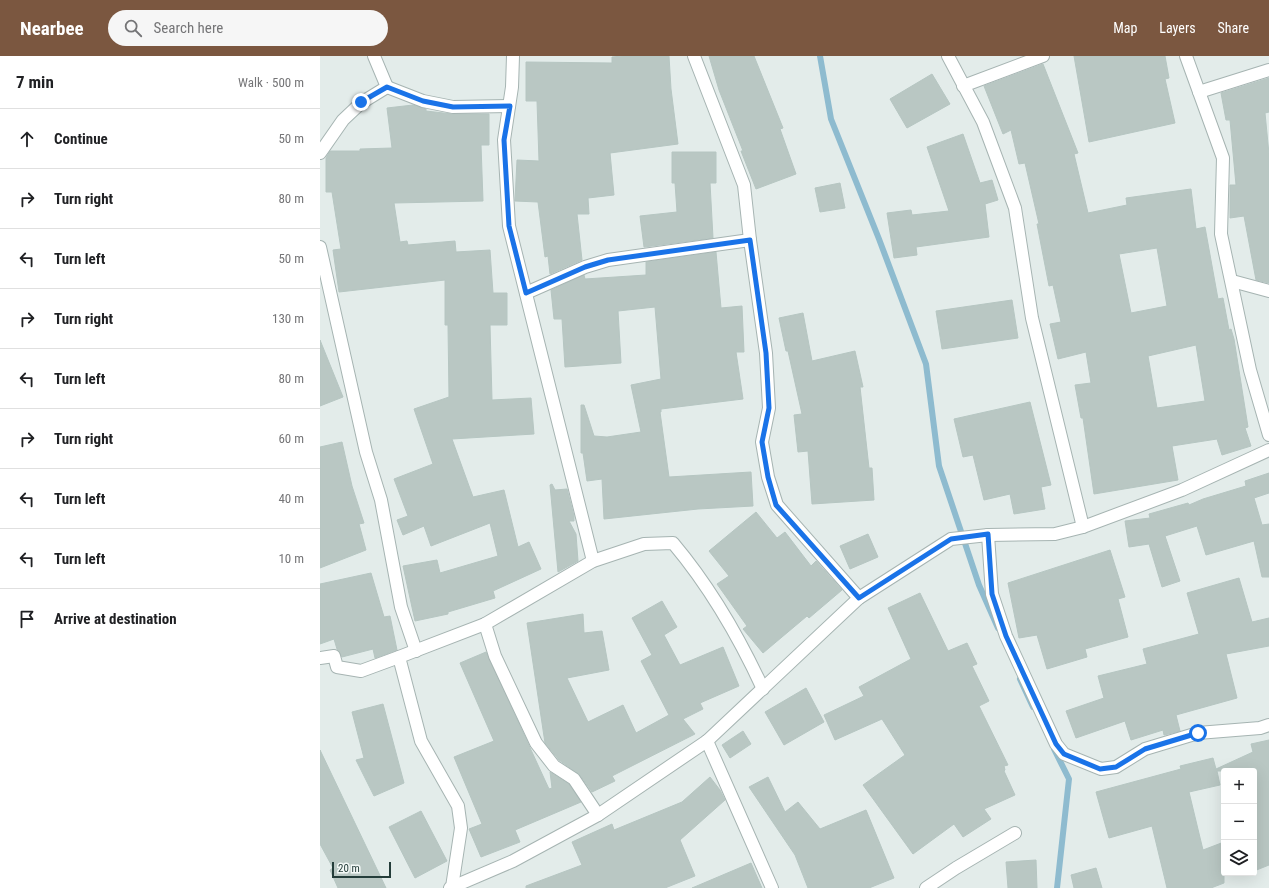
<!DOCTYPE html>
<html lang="en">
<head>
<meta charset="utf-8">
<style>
	:root { --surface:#fff; --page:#f6f6f6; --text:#202124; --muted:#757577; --line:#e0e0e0; --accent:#7b5740 }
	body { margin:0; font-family:"Roboto Condensed",sans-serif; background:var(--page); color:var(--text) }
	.controls { position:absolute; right:12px; bottom:12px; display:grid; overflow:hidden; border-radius:4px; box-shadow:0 4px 16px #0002 }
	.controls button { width:36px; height:36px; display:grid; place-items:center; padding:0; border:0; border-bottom:1px solid var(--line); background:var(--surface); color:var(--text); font:20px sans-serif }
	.scale { position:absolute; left:12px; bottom:10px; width:59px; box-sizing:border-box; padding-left:4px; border:2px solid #243d3a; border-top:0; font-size:11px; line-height:14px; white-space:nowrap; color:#243d3a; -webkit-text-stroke:3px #f4f9f7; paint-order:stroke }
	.stop { position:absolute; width:12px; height:12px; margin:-9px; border:3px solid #1a73e8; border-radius:50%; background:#fff }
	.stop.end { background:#1a73e8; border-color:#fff; box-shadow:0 1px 4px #0008 }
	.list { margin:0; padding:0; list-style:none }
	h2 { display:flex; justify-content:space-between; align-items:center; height:52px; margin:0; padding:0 16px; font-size:17px }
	h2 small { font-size:13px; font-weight:400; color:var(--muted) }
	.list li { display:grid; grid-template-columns:26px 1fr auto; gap:12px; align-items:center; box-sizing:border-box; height:60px; padding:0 16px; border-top:1px solid var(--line) }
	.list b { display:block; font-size:15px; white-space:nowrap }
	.list em { font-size:13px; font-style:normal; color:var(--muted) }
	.icon { flex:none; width:22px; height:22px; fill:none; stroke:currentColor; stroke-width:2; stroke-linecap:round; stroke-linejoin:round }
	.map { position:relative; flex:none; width:949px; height:832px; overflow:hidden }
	header { display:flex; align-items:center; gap:24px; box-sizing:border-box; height:56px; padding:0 20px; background:var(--accent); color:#fff }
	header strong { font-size:19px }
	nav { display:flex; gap:22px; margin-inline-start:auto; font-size:14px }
	.search { width:280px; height:36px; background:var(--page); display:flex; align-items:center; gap:10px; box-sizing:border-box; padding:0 14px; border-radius:22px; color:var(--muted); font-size:15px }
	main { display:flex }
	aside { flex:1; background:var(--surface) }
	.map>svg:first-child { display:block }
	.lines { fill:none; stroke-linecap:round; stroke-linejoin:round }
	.stream { stroke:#8ebbcf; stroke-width:6 }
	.building { fill:#b9c7c3; stroke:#b6c6c2; fill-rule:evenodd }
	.minor-casing { stroke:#a6b4b2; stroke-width:14 }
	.minor { stroke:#fff; stroke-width:12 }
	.route { stroke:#1a73e8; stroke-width:5 }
</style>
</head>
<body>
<header>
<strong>Nearbee</strong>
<div class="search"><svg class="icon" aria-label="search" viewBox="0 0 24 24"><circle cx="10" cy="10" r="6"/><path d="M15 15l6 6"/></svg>Search here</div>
<nav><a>Map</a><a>Layers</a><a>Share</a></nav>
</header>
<main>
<aside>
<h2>7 min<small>Walk · 500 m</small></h2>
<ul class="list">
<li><svg class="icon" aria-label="ahead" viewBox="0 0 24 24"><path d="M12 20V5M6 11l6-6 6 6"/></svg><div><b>Continue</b></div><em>50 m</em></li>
<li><svg class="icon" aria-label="right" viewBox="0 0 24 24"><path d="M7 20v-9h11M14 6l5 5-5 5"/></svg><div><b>Turn right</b></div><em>80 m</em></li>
<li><svg class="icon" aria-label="left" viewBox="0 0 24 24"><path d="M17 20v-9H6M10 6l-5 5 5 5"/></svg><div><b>Turn left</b></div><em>50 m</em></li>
<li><svg class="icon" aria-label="right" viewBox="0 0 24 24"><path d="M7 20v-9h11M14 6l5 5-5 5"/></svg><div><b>Turn right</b></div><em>130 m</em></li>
<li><svg class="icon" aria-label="left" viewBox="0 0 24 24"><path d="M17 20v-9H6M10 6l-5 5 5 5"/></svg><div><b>Turn left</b></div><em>80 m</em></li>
<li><svg class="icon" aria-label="right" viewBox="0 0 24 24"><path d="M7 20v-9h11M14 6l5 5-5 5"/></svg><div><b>Turn right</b></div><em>60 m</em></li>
<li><svg class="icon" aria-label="left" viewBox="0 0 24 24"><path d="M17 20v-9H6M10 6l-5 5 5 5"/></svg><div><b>Turn left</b></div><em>40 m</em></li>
<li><svg class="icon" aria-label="left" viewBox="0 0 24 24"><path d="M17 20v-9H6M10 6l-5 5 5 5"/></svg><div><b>Turn left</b></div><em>10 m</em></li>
<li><svg class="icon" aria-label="arrive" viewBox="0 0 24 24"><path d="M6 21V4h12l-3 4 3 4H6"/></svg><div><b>Arrive at destination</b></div></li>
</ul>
</aside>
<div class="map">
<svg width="949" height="832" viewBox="0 0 949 832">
	<rect width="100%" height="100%" fill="#e3ecea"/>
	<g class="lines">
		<!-- stream -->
		<g class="stream">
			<polyline points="500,0 511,63 559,183 606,308 619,410 659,529 678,572"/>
			<polyline points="700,623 713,651"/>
			<polyline points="734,693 749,723 737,832"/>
		</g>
	</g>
	<!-- building -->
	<g class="building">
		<polygon points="302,0 349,0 351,33 358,88 290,97 294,139 268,142 269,158 257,158 262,204 230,218 228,200 225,201 218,146 195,145 197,104 219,105 217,45 206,45 206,6 292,7 292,1"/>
		<polygon points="389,0 434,0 463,72 460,73 476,118 436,133 421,95 423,95 399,34"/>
		<polygon points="754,0 845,0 849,22 845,23 855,67 769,86"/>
		<path d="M723,8L758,97L754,98L768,157L807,149L806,142L871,133L876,173L885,171L898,243L903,242L909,274L911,273L914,283L928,371L925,372L931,390L902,399L897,383L852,390L858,424L774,438L763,362H761L755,329L771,327L766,296L738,303L730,268L741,266L733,229L729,230L717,168H719L705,107L699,108L691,74L683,78L664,30ZM837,192L847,250L811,257L799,198ZM876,289L885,345L837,352L828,300Z"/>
		<polygon points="612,18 630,48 587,72 570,43"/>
		<polygon points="949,22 949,56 945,57 949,98 949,227 936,224 924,160 910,162 910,129 916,129 910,64 906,64 901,37"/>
		<polygon points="93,49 106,53 106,55 132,58 169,58 169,89 161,89 163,145 74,147 80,186 87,185 88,189 135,185 136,196 170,194 173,237 187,237 187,269 170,269 172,344 211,342 214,378 132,383 153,441 184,434 198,491 209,486 221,513 173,535 175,542 128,556 128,558 95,565 83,510 117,504 120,517 178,500 170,467 111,490 104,470 83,479 77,464 88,460 74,423 113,408 94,353 129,341 128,269 125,269 125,224 19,236 13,194 21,193 12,136 6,136 6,102 10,95 40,95 40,93 72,92 67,52"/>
		<polygon points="643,78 660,127 672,124 678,144 665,148 669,181 596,191 597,199 574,202 567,157 591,154 592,159 629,155 607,91"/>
		<polygon points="352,96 396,96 396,127 390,127 393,182 324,191 320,160 357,156 355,127 352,127"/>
		<polygon points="520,127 525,152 500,156 495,132"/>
		<polygon points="396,196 401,252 422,250 424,296 416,296 423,343 341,353 341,356 340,356 349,421 431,416 433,450 378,453 284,463 282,423 267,425 263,397 261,397 261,349 264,349 274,380 287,381 321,376 311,329 341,323 335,251 298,255 301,307 245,311 242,263 234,263 231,234 264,219 265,223 326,219 326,206"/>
		<polygon points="692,244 698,282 622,293 616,255"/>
		<polygon points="483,257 492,305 535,295 543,331 540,331 549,412 552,412 554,444 492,448 488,395 478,396 474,359 482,358 468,295 466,295 459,262"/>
		<polygon points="0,284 23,341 0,350"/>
		<polygon points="710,346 731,429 721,431 725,453 694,458 690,438 664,444 653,399 643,401 634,363"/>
		<polygon points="22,386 32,430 44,467 39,468 46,494 0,512 0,391"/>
		<polygon points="949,417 949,437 934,442 942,469 949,468 949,521 942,521 934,485 886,499 877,470 845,480 860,525 842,531 829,488 809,491 805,465 830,462 829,458 868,447 869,449 883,443 926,430 925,425"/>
		<polygon points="232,428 235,434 247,433 254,460 254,465 249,465 256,478 258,505 238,516 230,429"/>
		<polygon points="436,456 457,482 465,476 491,510 496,505 522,534 489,562 487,560 443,597 423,573 427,570 397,528 409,520 389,495"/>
		<polygon points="548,478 558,501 530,513 520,490"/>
		<polygon points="790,494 805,541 798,543 808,581 765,593 767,601 727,613 717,579 699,582 688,527"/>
		<polygon points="51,517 64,561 70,560 77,594 55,602 53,593 22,601 17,593 14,583 0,588 0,528"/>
		<polygon points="919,522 932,566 949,562 949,590 906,598 917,642 856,659 860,675 844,679 843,674 811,684 805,665 756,682 746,655 784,642 778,620 827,608 823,593 879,578 867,537"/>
		<polygon points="600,537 628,595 647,587 657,608 652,610 669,645 659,650 688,709 684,710 685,714 684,715 695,739 664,753 671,763 643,781 634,768 593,798 543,729 585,699 562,663 515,684 504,659 544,640 539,631 591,603 568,552"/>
		<polygon points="342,545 357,571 344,579 360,609 403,591 419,630 380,647 383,653 363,663 375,678 292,720 295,725 272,736 260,719 239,704 225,687 207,567 263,558 264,577 282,575 289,614 247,622 268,666 303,649 316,677 349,659 321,605 332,599 312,562"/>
		<polygon points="166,596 229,733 232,732 230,716 249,728 261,746 195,774 200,786 161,801 149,773 162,768 134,701 174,685 140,607"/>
		<polygon points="486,632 504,666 464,689 445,656"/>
		<polygon points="63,648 84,727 54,740 36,704 44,702 32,656"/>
		<polygon points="423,675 431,688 410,702 402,689"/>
		<polygon points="949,684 949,809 934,815 934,715 897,715 900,729 869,736 883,794 904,786 904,827 891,832 847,832 832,770 789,782 776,736 861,713 860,710 893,702 896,713 933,696 931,688"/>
		<polygon points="0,694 66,832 18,832 10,814 13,812 0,788"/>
		<polygon points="390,721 400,734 405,744 360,784 375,820 345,832 206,832 206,830 262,809 252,786 292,768 294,774 362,746"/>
		<polygon points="448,721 465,756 478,746 500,773 546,754 574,822 549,832 488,832 475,799 429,731"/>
		<polygon points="101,755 127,805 95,822 69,771"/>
		<polygon points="716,804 717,832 688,832 686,806"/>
		<polygon points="431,807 442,832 372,832"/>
		<polygon points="776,812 782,832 754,832 751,819"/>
	</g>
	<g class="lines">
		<defs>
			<g id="minor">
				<polyline points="193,0 192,31 184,84 189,170 273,505"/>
				<polyline points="374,0 424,129 430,184 446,297 449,352 442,386 448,421 457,449 539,542"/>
				<polyline points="628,0 663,66 695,152 712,262 763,471"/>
				<polyline points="866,0 903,102 901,178 930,314 949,379"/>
				<polyline points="643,30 723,0"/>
				<polyline points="67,31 103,45 133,51 189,50"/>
				<polyline points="879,36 949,14"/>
				<polyline points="0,97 23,64 41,47 67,31 54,0"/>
				<polyline points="0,191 46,396 61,444 81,551 96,595"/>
				<polyline points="912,225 949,235"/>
				<polyline points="206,237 265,211 288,204 430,184"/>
				<polyline points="668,479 672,538 686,580 736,688 744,698 781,713 796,711 825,693 878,677 940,672 949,669"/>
				<polyline points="165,568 175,600 216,687 234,710 254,723 278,759"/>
				<polyline points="79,601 101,685 138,750 141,772 132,831"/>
				<path d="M0,602L14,600L17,611L41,615L79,601L165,568L273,505L324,488L353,487C390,531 419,581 443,633"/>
				<polyline points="387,685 452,832"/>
				<polyline points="130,832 193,805 278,759 387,685 539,542 631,483 668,479 735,478 763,471 862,434 949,394"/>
				<polyline points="606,832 636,812 695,777"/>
			</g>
		</defs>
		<!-- minor casing -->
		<use href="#minor" class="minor-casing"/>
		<!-- minor -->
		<use href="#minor" class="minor"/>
	</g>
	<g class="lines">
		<!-- route -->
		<polyline class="route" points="41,46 67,31 103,45 133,51 190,50 184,84 189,170 206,237 265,211 288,204 430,184 446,297 449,352 442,386 448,421 456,449 539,542 631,483 668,478 672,538 686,580 736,688 744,698 780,713 796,711 825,693 878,677"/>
	</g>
</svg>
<div class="controls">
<button>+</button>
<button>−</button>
<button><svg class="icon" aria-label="layers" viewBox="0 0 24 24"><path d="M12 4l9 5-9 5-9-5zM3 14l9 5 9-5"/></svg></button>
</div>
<div class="scale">20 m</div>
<div class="stop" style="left:878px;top:677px"></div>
<div class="stop end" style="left:41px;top:46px"></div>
</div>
</main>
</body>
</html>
